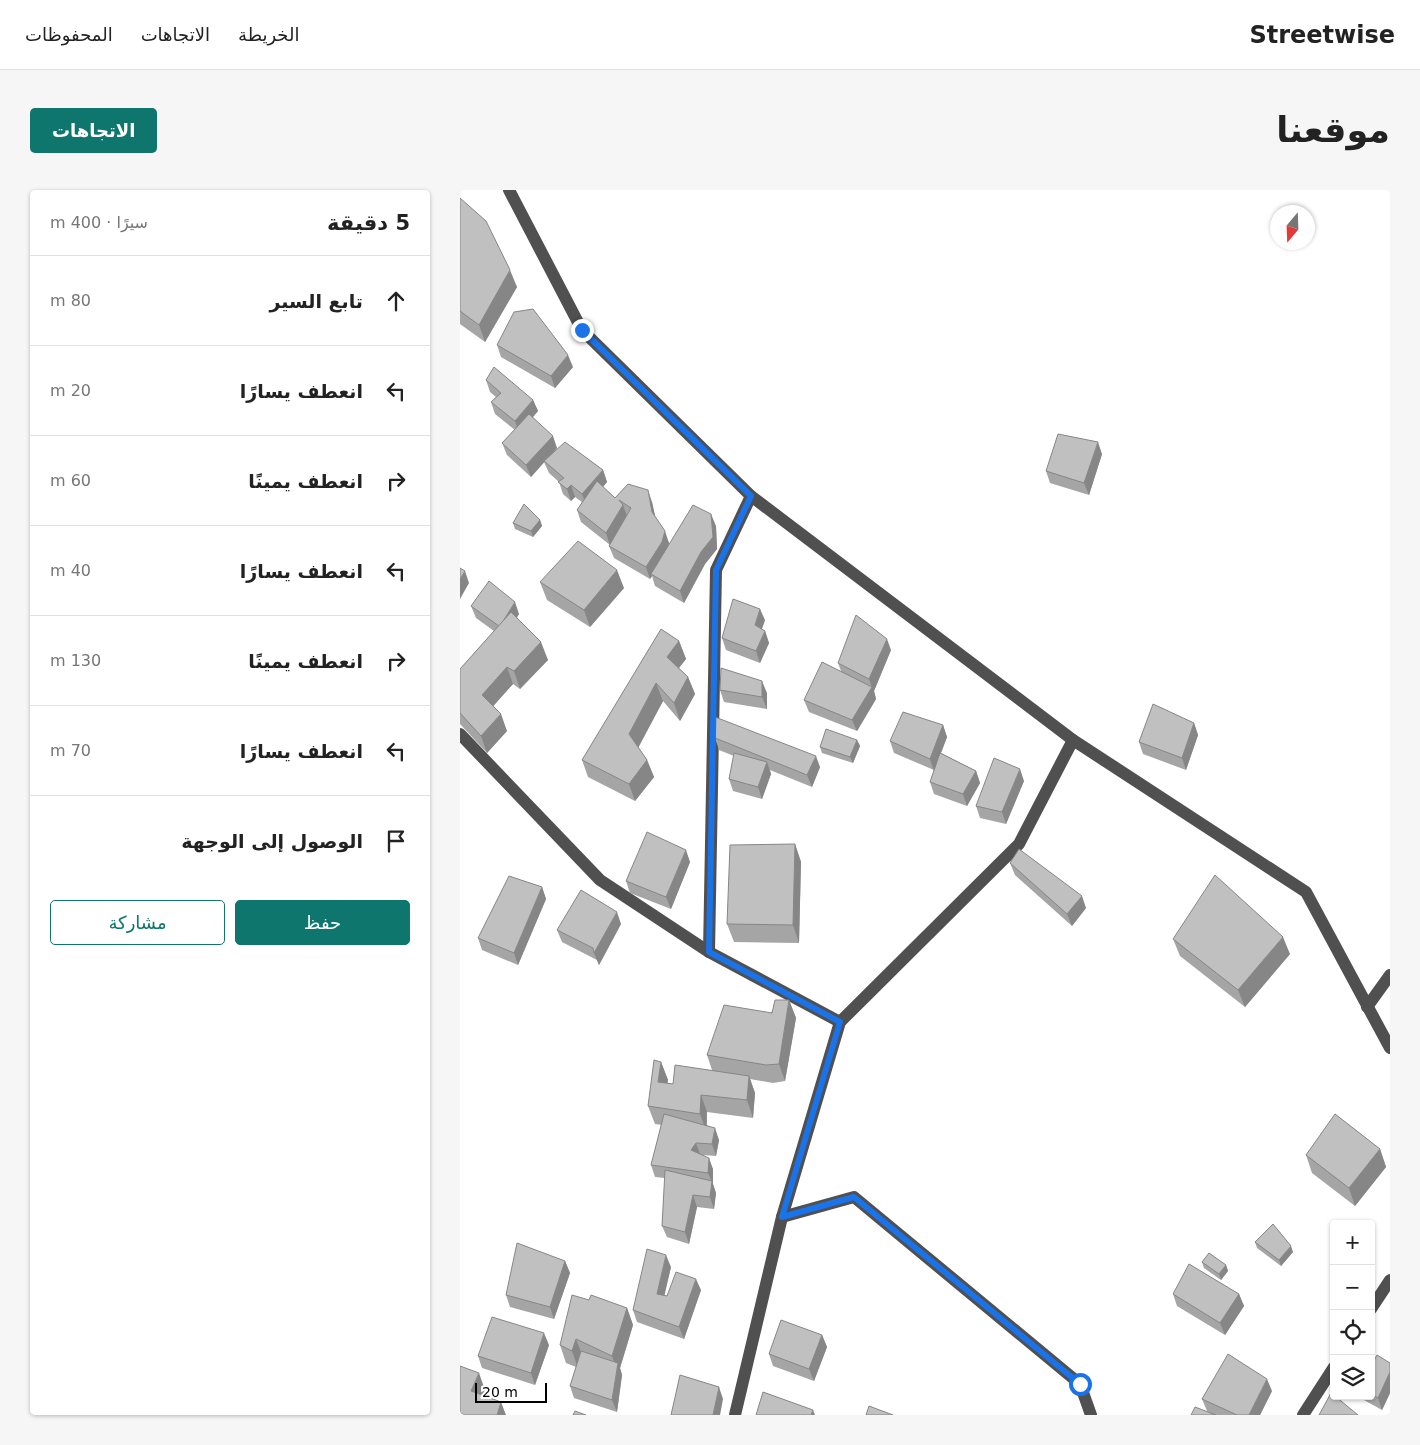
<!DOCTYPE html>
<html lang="ar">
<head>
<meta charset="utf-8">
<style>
	:root { --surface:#fff; --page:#f6f6f6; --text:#222; --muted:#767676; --line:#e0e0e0; --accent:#0f766e }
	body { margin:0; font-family:"DejaVu Sans","Noto Sans Arabic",sans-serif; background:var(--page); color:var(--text); direction:rtl }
	.controls { position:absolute; right:15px; bottom:15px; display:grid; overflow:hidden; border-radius:5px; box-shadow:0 1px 4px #0004 }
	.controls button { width:45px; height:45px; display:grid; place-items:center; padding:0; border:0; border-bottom:1px solid var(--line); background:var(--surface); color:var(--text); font:25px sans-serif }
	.compass { position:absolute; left:810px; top:15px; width:45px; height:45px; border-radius:50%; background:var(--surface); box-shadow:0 1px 4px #0004; rotate:199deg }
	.scale { position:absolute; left:15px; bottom:12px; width:72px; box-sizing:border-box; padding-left:5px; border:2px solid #000; border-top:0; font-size:14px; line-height:18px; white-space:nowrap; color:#000; -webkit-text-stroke:4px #fff; paint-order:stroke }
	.stop { position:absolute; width:15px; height:15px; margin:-11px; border:4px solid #1a73e8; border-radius:50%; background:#fff }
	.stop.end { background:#1a73e8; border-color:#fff; box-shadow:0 1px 5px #0008 }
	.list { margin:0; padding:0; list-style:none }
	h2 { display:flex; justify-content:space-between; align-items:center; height:65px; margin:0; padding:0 20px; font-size:21px }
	h2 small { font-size:16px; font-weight:400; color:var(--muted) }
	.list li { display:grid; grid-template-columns:32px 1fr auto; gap:15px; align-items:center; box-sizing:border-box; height:90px; padding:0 20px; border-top:1px solid var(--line) }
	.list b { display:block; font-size:19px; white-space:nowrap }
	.list em { font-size:16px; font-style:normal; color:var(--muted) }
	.actions { display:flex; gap:10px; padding:15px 20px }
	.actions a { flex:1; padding:11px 0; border:1px solid var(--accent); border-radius:5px; text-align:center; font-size:18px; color:var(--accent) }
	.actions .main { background:var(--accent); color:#fff }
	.icon { flex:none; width:28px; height:28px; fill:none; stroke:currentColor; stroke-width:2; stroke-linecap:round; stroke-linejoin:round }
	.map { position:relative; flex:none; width:930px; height:1225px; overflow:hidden; direction:ltr; border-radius:5px }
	header { display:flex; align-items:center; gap:30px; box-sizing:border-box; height:70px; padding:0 25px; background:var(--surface); border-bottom:1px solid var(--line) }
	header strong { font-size:24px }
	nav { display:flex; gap:28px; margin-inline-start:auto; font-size:18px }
	.intro { display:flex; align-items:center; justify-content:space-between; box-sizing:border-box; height:120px; padding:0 30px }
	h1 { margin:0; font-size:35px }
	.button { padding:12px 22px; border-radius:5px; background:var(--accent); color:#fff; font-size:18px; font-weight:700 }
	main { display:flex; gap:30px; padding:0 30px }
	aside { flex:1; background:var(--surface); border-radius:5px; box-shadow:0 1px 4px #0004 }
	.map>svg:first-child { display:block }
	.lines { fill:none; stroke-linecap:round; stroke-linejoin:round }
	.minor { stroke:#505050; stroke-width:12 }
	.wall { fill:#a5a5a5 }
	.shaded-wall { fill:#868686 }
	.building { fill:#c0c0c0; stroke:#868686 }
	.route { stroke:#1a73e8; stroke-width:6 }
</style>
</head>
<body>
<header>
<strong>Streetwise</strong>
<nav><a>الخريطة</a><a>الاتجاهات</a><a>المحفوظات</a></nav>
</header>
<div class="intro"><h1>موقعنا</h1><a class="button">الاتجاهات</a></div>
<main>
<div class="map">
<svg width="930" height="1225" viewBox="0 0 930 1225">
	<rect width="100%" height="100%" fill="#fff"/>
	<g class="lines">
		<!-- minor -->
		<g class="minor">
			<polyline points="49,0 122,140 291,306 613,550 846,702 930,858"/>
			<polyline points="291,306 256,380 249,762 380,832"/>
			<polyline points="0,544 140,690 249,762"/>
			<polyline points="907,817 930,785"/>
			<polyline points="322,1027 394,1007 620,1194 631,1225"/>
			<polyline points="911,1119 930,1090"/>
			<polyline points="275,1225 322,1027 380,832 559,654 613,550"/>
			<polyline points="843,1225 874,1177"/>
		</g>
	</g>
	<!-- wall -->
	<g class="wall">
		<polygon points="0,8 57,97 25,152 0,134"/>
		<polygon points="37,155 113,177 95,198 41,167"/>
		<polygon points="26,190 73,210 78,221 73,227 97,258 87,269 143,280 147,292 143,297 155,308 192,312 195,327 209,353 208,357 256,336 257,359 245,374 224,413 195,396 192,386 190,389 154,368 149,356 150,355 121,332 117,320 122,312 115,307 111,311 103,304 99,292 89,283 84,272 71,287 47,265 42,253 55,240 35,224 31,212 36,207 30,202"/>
		<polygon points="642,264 629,305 590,293 586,281"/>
		<polygon points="80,330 82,336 73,347 55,339 53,333"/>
		<polygon points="80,392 164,398 130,437 87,410"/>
		<polygon points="11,416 59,424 57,427 88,470 60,499 53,494 33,516 47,541 27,563 0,534 0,479 34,441 16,428"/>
		<polygon points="305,430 302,439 305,441 309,453 300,473 266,460 262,448"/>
		<polygon points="219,451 226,469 219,478 228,487 235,504 220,531 203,511 178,557 187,570 194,587 175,611 128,587 122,570"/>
		<polygon points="431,460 414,501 416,509 397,541 349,522 344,510 381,481 378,473"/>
		<polygon points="260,500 307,503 307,519 264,512"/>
		<polygon points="734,533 738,545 726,580 683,564 679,552"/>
		<polygon points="483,535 487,547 481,563 516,581 520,593 507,616 474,604 470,592 474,580 434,563 430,551"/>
		<polygon points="255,548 360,577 352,597 310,580 311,584 302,609 273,601 269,589 274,566 259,560"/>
		<polygon points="397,550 400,556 393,573 362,563 360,557"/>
		<polygon points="564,591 546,634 520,628 516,616"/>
		<polygon points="335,654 341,672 339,753 274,752 267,734"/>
		<polygon points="230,672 211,719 170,703 166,691"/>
		<polygon points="550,673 626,718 612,736 555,685"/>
		<polygon points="82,697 86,709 58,775 22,760 18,748"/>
		<polygon points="161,734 139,775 137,770 102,752 97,740"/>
		<polygon points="713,749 830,764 785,817 720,766"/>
		<polygon points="329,810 336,828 325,891 313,893 290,889 295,903 293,928 247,922 247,935 259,950 256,966 242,965 253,979 253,994 256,1003 254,1019 237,1017 229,1054 207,1047 202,1036 205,988 195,987 191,975 202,935 195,934 188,916 201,872 208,890 207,893 213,894 252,880 247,865"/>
		<polygon points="920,959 926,977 895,1016 852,983 846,965"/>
		<polygon points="795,1052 833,1062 821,1076 797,1058"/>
		<polygon points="105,1071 110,1083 94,1129 50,1117 46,1105"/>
		<polygon points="742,1072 766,1075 768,1081 761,1090 744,1078"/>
		<polygon points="211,1077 204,1105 207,1106 241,1100 224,1149 177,1132 173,1120"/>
		<polygon points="713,1104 779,1104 784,1116 765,1145 717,1116"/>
		<polygon points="129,1110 167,1118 173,1135 160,1178 162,1185 157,1222 114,1208 110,1196 116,1177 106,1173 100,1155"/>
		<polygon points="362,1145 367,1157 354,1191 313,1176 309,1164"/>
		<polygon points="89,1155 75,1195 22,1178 18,1166"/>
		<polygon points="930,1173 930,1203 922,1220 904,1210 903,1206 911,1206 911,1176"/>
		<polygon points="812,1201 800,1225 731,1225 752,1224 747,1221 742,1209"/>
	</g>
	<!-- shaded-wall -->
	<g class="shaded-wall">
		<polygon points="50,80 57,97 25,152 19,135"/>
		<polygon points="108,165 113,177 95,198 91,186"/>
		<polygon points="73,210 78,221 59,243 55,231"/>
		<polygon points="93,246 97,258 71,287 66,275"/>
		<polygon points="638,252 642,264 629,305 624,293"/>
		<polygon points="143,280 147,292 127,316 122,304"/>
		<polygon points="111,295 115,307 111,311 107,299"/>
		<polygon points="188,300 192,312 197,334 192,322"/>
		<polygon points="163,315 167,326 150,355 146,343"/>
		<polygon points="251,324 256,336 257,359 245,374 224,413 220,401"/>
		<polygon points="80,330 82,336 73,347 71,341"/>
		<polygon points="205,341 209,353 206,364 191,384 192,386 190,389 186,377"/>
		<polygon points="157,380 164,398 130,437 124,420"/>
		<polygon points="5,381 9,393 0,409 0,389"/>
		<polygon points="55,412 59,424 44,448 39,436"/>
		<polygon points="300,419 305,430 299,446 295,435"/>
		<polygon points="305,441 309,453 300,473 296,461"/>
		<polygon points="427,449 431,460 414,501 416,509 397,541 392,530 412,497 409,489"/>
		<polygon points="219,451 226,469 214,484 207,467"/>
		<polygon points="81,452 88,470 60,499 54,481"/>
		<polygon points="47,477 53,494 28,522 22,505"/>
		<polygon points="228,487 235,504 220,531 214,513"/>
		<polygon points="302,491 307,503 307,519 302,507"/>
		<polygon points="196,493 203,511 176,562 169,544"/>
		<polygon points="41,524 47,541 27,563 21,546"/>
		<polygon points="734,533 738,545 726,580 722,568"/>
		<polygon points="483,535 487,547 474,581 470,569"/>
		<polygon points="397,550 400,556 393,573 390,567"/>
		<polygon points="356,566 360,577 352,597 347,585"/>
		<polygon points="187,570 194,587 175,611 169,594"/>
		<polygon points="307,572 311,584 302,609 298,597"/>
		<polygon points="560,579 564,591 546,634 542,622"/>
		<polygon points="516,581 520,593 507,616 503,604"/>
		<polygon points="335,654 341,672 339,753 333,735"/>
		<polygon points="226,660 230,672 211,719 206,707"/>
		<polygon points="82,697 86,709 58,775 54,763"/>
		<polygon points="622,706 626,718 612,736 607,724"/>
		<polygon points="157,722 161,734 139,775 134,763"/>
		<polygon points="823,747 830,764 785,817 778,800"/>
		<polygon points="329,810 336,828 325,891 319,874"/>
		<polygon points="201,872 208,890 205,909 198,892"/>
		<polygon points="289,886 295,903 293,928 287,910"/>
		<polygon points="241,905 247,922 246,941 240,924"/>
		<polygon points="255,938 259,950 256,966 252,954"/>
		<polygon points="236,953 240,964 231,960"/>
		<polygon points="920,959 926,977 895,1016 889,998"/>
		<polygon points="249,968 253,979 253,994 256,1003 254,1019 250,1007 252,992 248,983"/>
		<polygon points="233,1005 237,1017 229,1054 225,1042"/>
		<polygon points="831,1056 833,1062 821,1076 819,1070"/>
		<polygon points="206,1065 211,1077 202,1116 197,1104"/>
		<polygon points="105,1071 110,1083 94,1129 90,1117"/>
		<polygon points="766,1075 768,1081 761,1090 759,1084"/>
		<polygon points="236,1089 241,1100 224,1149 219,1137"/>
		<polygon points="779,1104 784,1116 765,1145 760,1133"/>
		<polygon points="167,1118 173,1135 160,1178 162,1185 157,1222 152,1210 157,1180 152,1166"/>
		<polygon points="84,1143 89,1155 75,1195 71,1183"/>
		<polygon points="362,1145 367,1157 354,1191 349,1179"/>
		<polygon points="116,1149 123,1167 118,1178 112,1161"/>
		<polygon points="930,1182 930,1203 922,1220 918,1208"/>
		<polygon points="19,1183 25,1200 17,1219 11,1201"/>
		<polygon points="807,1189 812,1201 800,1225 789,1225"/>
		<polygon points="259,1197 263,1209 260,1225 253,1225"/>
		<polygon points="41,1212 46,1225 37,1225"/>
		<polygon points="353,1220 355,1225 351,1225"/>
	</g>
	<!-- building -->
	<g class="building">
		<polygon points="0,8 26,31 50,80 19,135 0,121"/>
		<polygon points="73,119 108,165 91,186 37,155 54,122"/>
		<polygon points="34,177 73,210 55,231 31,212 41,203 26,190"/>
		<polygon points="69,224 93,246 66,275 42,253"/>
		<polygon points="598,244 638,252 624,293 586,281"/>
		<polygon points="105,252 143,280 122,304 111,295 107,299 98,292 104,288 84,271"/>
		<polygon points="137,291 155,308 168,294 188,300 192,322 205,341 202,352 186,377 149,356 171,318 159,310 163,315 146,343 117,320"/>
		<polygon points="64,314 80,330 71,341 53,333"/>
		<polygon points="233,315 251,324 253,347 241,362 220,401 191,384"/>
		<polygon points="118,351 157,380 124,420 80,392"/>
		<polygon points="0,378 5,381 0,389"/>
		<polygon points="29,391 55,412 42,433 39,436 11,416"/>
		<polygon points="273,409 300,419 295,435 305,441 296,461 262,448"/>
		<polygon points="51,422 81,452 54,481 47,477 22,505 41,524 21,546 0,523 0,479"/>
		<polygon points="396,425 427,449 409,489 378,473"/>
		<polygon points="201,439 219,451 207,467 228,487 214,513 196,493 169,544 187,570 169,594 122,570"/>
		<polygon points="362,472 412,497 392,530 344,510"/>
		<polygon points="261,478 302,491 302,507 260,500"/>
		<polygon points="693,514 734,533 722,568 679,552"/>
		<polygon points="443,522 483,535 470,569 430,551"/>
		<polygon points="255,527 356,566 347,585 255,548"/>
		<polygon points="366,539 397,550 390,567 360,557"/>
		<polygon points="274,563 307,572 298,597 269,589"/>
		<polygon points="480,563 516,581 503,604 470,592"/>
		<polygon points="534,568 560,579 542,622 516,616"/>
		<polygon points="187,642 226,660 206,707 166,691"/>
		<polygon points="335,654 333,735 267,734 270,655"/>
		<polygon points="559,659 622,706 607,724 550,673"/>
		<polygon points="755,685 823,747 778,800 713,749"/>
		<polygon points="49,686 82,697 54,763 18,748"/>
		<polygon points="121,700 157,722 134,763 133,758 97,740"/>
		<polygon points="315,810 329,810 319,874 306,875 247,865 264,815 312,823"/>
		<polygon points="194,870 201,872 198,892 213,894 215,875 289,886 287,910 241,905 240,924 188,916"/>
		<polygon points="204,924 255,938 252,954 236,953 231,960 249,968 248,983 191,975"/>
		<polygon points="875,924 920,959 889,998 846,965"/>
		<polygon points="205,980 252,991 250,1007 233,1005 225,1042 202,1036"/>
		<polygon points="813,1034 831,1056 819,1070 795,1052"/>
		<polygon points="57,1053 105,1071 90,1117 46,1105"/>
		<polygon points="187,1059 206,1065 197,1104 207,1106 216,1082 236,1089 219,1137 173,1120"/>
		<polygon points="749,1063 766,1075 759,1084 742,1072"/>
		<polygon points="729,1074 779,1104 760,1133 713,1104"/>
		<polygon points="112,1105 129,1110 131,1105 167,1118 152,1166 116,1149 112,1161 100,1155"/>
		<polygon points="32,1127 84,1143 71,1183 18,1166"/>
		<polygon points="321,1130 362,1145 349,1179 309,1164"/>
		<polygon points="121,1161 158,1173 152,1210 110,1196"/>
		<polygon points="768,1164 807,1189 789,1225 777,1225 742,1209"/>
		<polygon points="917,1165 930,1173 930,1182 918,1208 911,1204 911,1176"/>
		<polygon points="0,1176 19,1183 11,1201 41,1212 37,1225 5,1225 0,1223"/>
		<polygon points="220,1185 259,1197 253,1225 211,1225"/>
		<polygon points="303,1202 353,1220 351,1225 296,1225"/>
		<polygon points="871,1203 874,1205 874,1206 875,1206 898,1225 859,1225"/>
		<polygon points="409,1216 433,1225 406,1225"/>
		<polygon points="735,1217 756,1225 731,1225"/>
		<polygon points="115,1221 126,1225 113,1225"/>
	</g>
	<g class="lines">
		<!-- route -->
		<polyline class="route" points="122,140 291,306 256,380 249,762 380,832 322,1027 394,1007 620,1194"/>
	</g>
</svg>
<div class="controls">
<button>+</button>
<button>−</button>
<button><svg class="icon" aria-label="locate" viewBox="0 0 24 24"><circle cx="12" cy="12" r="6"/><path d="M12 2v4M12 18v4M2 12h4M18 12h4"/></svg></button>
<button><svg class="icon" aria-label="layers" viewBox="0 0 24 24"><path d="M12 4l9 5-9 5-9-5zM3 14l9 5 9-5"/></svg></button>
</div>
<svg class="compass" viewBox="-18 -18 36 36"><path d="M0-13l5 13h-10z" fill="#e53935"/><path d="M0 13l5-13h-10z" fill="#767676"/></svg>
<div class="scale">20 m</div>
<div class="stop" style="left:620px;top:1194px"></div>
<div class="stop end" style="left:122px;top:140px"></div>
</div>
<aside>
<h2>5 دقيقة<small>سيرًا · 400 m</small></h2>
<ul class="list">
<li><svg class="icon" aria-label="ahead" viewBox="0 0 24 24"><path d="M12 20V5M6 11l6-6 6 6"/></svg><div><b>تابع السير</b></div><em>80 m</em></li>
<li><svg class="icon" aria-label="left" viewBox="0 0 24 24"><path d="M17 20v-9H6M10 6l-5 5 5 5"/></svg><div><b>انعطف يسارًا</b></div><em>20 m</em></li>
<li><svg class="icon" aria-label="right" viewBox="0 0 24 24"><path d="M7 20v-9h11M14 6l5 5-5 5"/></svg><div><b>انعطف يمينًا</b></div><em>60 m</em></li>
<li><svg class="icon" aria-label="left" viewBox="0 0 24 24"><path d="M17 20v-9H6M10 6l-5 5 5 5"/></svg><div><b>انعطف يسارًا</b></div><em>40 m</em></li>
<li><svg class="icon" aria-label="right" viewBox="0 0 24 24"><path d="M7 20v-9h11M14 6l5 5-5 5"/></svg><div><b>انعطف يمينًا</b></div><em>130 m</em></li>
<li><svg class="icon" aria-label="left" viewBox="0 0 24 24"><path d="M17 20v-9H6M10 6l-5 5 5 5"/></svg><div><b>انعطف يسارًا</b></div><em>70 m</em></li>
<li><svg class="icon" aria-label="arrive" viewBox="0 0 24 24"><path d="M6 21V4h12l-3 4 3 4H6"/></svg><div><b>الوصول إلى الوجهة</b></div></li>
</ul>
<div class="actions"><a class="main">حفظ</a><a>مشاركة</a></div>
</aside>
</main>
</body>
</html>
